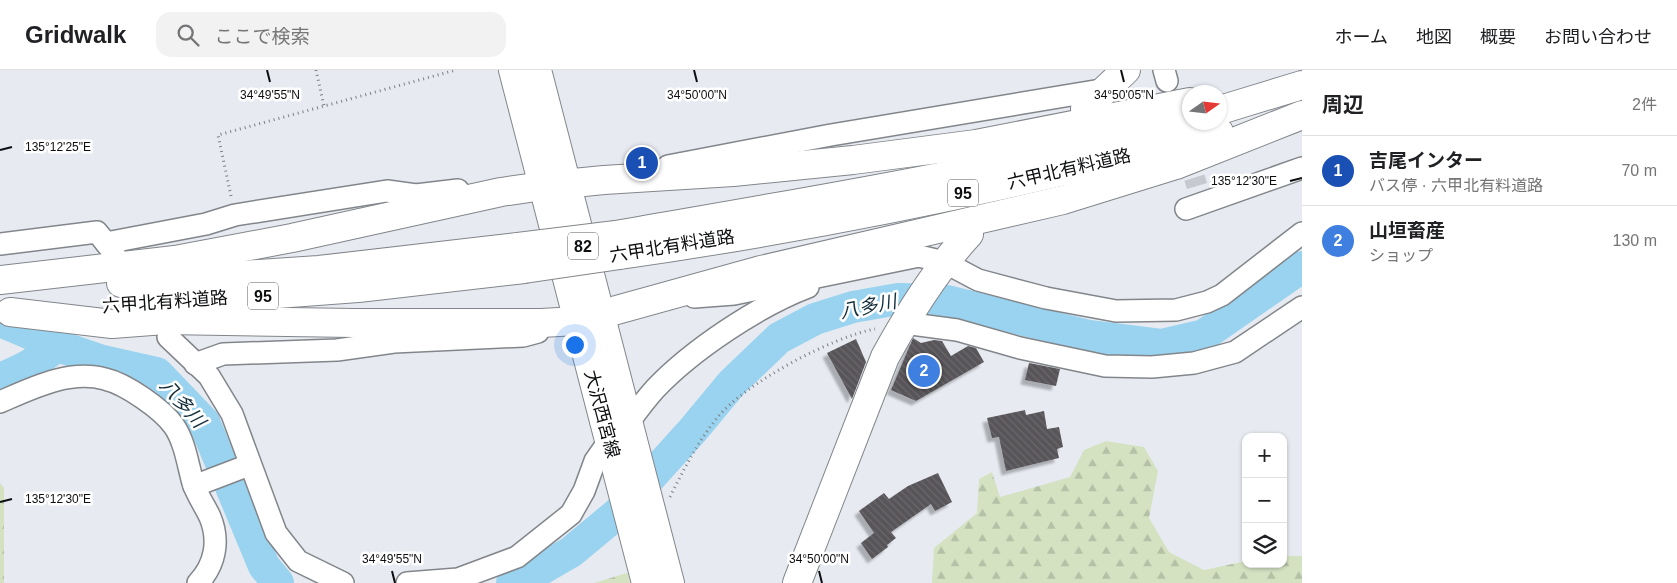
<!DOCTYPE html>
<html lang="ja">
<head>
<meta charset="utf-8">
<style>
	:root { --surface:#fff; --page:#f2f2f2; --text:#202124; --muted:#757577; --line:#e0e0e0; --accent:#5f5cd5 }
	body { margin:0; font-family:Helvetica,"Noto Sans JP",sans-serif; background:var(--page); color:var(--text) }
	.controls { position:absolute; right:15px; bottom:15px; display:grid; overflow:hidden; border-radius:10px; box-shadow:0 1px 4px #0004 }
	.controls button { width:45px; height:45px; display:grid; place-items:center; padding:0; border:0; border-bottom:1px solid var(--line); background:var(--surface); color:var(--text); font:25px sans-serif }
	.compass { position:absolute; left:1182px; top:15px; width:45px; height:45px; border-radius:50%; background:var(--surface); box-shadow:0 1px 4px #0004; rotate:76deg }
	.you { position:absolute; left:574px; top:274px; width:18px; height:18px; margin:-12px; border:4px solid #fff; border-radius:50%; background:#1a73e8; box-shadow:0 0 0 8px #1a73e833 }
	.badge { display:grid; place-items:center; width:32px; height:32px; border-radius:50%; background:var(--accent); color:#fff; font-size:16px; font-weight:700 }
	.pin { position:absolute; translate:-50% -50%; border:2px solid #fff; box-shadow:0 1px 5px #0006 }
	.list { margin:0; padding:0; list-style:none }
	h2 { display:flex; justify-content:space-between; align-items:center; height:65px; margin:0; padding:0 20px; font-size:21px }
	h2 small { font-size:16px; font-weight:400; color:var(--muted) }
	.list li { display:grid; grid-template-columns:32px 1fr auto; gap:15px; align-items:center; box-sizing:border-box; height:70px; padding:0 20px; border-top:1px solid var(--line) }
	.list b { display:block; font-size:19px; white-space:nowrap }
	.list p { margin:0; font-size:16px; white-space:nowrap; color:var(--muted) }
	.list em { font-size:16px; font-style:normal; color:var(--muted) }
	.icon { flex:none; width:28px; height:28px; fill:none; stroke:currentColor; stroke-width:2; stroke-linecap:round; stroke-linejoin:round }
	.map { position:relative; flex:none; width:1302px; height:513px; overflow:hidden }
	header { display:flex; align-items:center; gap:30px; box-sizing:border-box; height:70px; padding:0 25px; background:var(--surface); border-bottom:1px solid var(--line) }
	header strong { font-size:24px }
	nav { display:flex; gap:28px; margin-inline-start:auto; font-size:18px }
	.search { width:350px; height:45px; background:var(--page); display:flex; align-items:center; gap:12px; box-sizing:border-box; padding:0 18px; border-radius:15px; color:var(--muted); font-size:19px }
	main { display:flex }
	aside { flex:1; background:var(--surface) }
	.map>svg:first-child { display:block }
	.forest { fill:url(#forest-firs) }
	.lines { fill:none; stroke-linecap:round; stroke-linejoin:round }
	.river { stroke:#9ad3ef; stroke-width:32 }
	.building { fill:url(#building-back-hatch); filter:url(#shadow) }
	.street-tunnel { stroke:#c6cacf; stroke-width:21; stroke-dasharray:21 11; stroke-linecap:butt }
	.street-casing { stroke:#82868b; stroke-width:24 }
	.secondary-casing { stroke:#82868b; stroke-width:30 }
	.primary-casing { stroke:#82868b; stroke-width:30 }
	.path { stroke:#7d7f83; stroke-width:3; stroke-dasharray:1 4; stroke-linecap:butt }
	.street { stroke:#fff; stroke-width:21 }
	.secondary { stroke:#fff; stroke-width:28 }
	.primary { stroke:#fff; stroke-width:28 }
	.primary-bridge-casing { stroke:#82868b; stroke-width:30; stroke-linecap:butt }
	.primary-bridge { stroke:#fff; stroke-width:28 }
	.ticks { fill:none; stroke:#0d0e10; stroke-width:2 }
	.labels { text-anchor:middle; stroke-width:5; stroke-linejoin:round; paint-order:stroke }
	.shield { fill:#fff; stroke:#565658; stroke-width:1 }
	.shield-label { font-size:16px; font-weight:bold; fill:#0d0e10 }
	.street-label { font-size:18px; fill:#0d0e10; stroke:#fff }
	.water-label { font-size:19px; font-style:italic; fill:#132e3b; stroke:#fff }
	.ticks-label { font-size:12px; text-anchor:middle; fill:#0d0e10; stroke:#fff; stroke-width:5; stroke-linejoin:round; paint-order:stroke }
</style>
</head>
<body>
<header>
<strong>Gridwalk</strong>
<div class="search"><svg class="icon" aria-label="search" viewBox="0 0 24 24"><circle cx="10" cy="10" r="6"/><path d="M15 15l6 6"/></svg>ここで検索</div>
<nav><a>ホーム</a><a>地図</a><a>概要</a><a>お問い合わせ</a></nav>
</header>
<main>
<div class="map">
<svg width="1302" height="513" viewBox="0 0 1302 513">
	<defs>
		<pattern id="forest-firs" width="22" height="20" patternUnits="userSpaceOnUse" patternTransform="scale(1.25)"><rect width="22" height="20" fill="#d4e2c2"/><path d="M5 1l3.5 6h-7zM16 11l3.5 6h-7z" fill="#b5c1a6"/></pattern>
		<pattern id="building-back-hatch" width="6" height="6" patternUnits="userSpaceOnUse" patternTransform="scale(1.25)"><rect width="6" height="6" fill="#585459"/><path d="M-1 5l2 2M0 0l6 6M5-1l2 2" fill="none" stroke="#6b686c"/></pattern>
		<filter id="shadow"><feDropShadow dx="-4.5" dy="4.5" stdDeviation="1" flood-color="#0004"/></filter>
	</defs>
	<rect width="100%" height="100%" fill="#e7ebf1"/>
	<!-- forest -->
	<g class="forest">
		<polygon points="1106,371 1144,377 1158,401 1149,448 1169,482 1204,500 1246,491 1246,494 1283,494 1283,486 1302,486 1302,513 932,513 934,478 977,443 979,409 992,402 1000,427 1070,407 1084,380"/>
		<polygon points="0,413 4,418 4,513 0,513"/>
		<polygon points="628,503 630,513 594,513 627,503"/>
	</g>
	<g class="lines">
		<!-- river -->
		<g class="river">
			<polyline points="0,251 64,278 99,290 157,303 204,352 264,496 278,513"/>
			<path d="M0,309C21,300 40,291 57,275"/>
			<polyline points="512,513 524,509 571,482 618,443 693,360 732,313 779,268 815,249 853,237 898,229 943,230 1089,266 1161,275 1204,265 1302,197"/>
		</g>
	</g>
	<!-- building -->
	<g class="building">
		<polygon points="913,268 921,273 934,270 942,271 951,286 968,276 976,278 984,292 916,331 891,320"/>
		<polygon points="856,269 866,292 852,329 827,283"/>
		<polygon points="1029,293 1060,299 1056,316 1025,310"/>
		<polygon points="1025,340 1026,345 1044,341 1047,359 1059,357 1063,377 1057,379 1059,388 1006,401 999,367 992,368 987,348"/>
		<polygon points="938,403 952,432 935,441 931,434 891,462 896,468 887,475 888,477 872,489 861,473 874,463 859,441 884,423 889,429 908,416"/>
	</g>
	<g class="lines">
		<!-- street-tunnel -->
		<polyline class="street-tunnel" points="1185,77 1197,116"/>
		<defs>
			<g id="street">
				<polyline points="1164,0 1167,11"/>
				<polyline points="668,96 831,65 1107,19"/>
				<polyline points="1186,139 1302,98"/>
				<polyline points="106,173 206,154 235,145 387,121 416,125 458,120"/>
				<polyline points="0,174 97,162 114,183"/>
				<polyline points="694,227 734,224 919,186 944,192 978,210 1046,228 1116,241 1176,240 1207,232 1222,225 1302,163"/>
				<polyline points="904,253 957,260 1020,278 1105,296 1152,297 1194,293 1235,282 1302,237"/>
				<polyline points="168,267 209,306 232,344 276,463 298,491 343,513"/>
				<polyline points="195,294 223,284 337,280 394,272 523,266 538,262"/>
				<path d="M0,332C32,318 70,299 105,309C126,314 162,339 174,356C185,372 188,395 193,413C197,425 205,436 210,447C220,471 215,495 198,513"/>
				<path d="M629,352C637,341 646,329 655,319C692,280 758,236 808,217"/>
				<polyline points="194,416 249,395"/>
				<polyline points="407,513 458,509 517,487 571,444 584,421 595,391 609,371"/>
			</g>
			<g id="secondary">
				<polyline points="1085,39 1126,0"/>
				<path d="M797,513L885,287C909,243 935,201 969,164"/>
			</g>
			<g id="primary">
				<polyline points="513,0 646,513"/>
				<polyline points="537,0 670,513"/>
				<polyline points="1220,40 1302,15"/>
				<path d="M616,165C804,132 994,102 1178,52"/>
				<path d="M620,185C821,156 1022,115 1219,62"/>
				<polyline points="0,210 175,190 292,168 501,122 543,116 604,110 733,102 853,90 976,74 1190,32"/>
				<polyline points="121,213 319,200 518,177"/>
				<polyline points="140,234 358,218 524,199"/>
				<polyline points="10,242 112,254 165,250 354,253 541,253 577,251 761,200 1063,130 1176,95 1302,45"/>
			</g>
		</defs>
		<!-- street casing -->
		<use href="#street" class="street-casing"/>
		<!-- secondary casing -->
		<use href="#secondary" class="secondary-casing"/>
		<!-- primary casing -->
		<use href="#primary" class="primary-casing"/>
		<!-- path -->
		<g class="path">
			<polyline points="316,0 324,36"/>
			<polyline points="231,126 218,65 456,0"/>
			<path d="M670,427C684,399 697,373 717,348C745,313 832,267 875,259"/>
		</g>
		<!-- street -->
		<use href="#street" class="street"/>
		<!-- secondary -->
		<use href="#secondary" class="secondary"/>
		<!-- primary -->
		<use href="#primary" class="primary"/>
		<defs>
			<g id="primary-bridge">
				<polyline points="518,177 616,165"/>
				<polyline points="524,199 620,185"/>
			</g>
		</defs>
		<!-- primary-bridge casing -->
		<use href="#primary-bridge" class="primary-bridge-casing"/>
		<!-- primary-bridge -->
		<use href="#primary-bridge" class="primary-bridge"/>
	</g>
	<!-- ticks -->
	<path class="ticks" d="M267,0L270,12M694,0L697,12M1121,0L1124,12M0,80L12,77M1290,111L1302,108M0,432L12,429M392,501L395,513M819,501L822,513"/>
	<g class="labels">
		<!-- shield labels -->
		<g class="shield">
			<rect x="948" y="109.5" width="30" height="27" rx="4"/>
			<rect x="568" y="162.5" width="30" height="27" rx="4"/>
			<rect x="248" y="212.5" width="30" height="27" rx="4"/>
		</g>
		<g class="shield-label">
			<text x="963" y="129">95</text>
			<text x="583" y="182">82</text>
			<text x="263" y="232">95</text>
		</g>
		<!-- street labels -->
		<g class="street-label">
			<text transform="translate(1069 99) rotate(-13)" y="6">六甲北有料道路</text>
			<text transform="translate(672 176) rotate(-9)" y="6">六甲北有料道路</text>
			<text transform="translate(165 232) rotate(-4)" y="6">六甲北有料道路</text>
			<text transform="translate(602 344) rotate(75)" y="6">大沢西宮線</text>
		</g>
		<!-- water labels -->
		<g class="water-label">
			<text transform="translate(868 236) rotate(-11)" y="7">八多川</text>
			<text transform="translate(183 333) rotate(49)" y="7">八多川</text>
		</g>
	</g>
	<g class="ticks-label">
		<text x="270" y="29">34°49'55"N</text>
		<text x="697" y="29">34°50'00"N</text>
		<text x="1124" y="29">34°50'05"N</text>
		<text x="58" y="81">135°12'25"E</text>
		<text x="1244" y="115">135°12'30"E</text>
		<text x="58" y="433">135°12'30"E</text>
		<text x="392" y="493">34°49'55"N</text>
		<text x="819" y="493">34°50'00"N</text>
	</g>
</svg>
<div class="controls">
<button>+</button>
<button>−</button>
<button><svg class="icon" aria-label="layers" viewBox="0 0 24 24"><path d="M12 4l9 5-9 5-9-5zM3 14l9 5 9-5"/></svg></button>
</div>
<svg class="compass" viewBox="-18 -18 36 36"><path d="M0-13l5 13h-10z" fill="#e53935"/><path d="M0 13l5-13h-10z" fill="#757577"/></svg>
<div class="you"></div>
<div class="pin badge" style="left:642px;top:93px;background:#1a4fb4">1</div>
<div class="pin badge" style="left:924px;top:301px;background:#3f7fe0">2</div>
</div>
<aside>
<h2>周辺<small>2件</small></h2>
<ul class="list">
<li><span class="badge" style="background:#1a4fb4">1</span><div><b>吉尾インター</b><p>バス停 · 六甲北有料道路</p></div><em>70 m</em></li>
<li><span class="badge" style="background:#3f7fe0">2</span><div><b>山垣畜産</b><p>ショップ</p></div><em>130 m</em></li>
</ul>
</aside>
</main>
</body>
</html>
